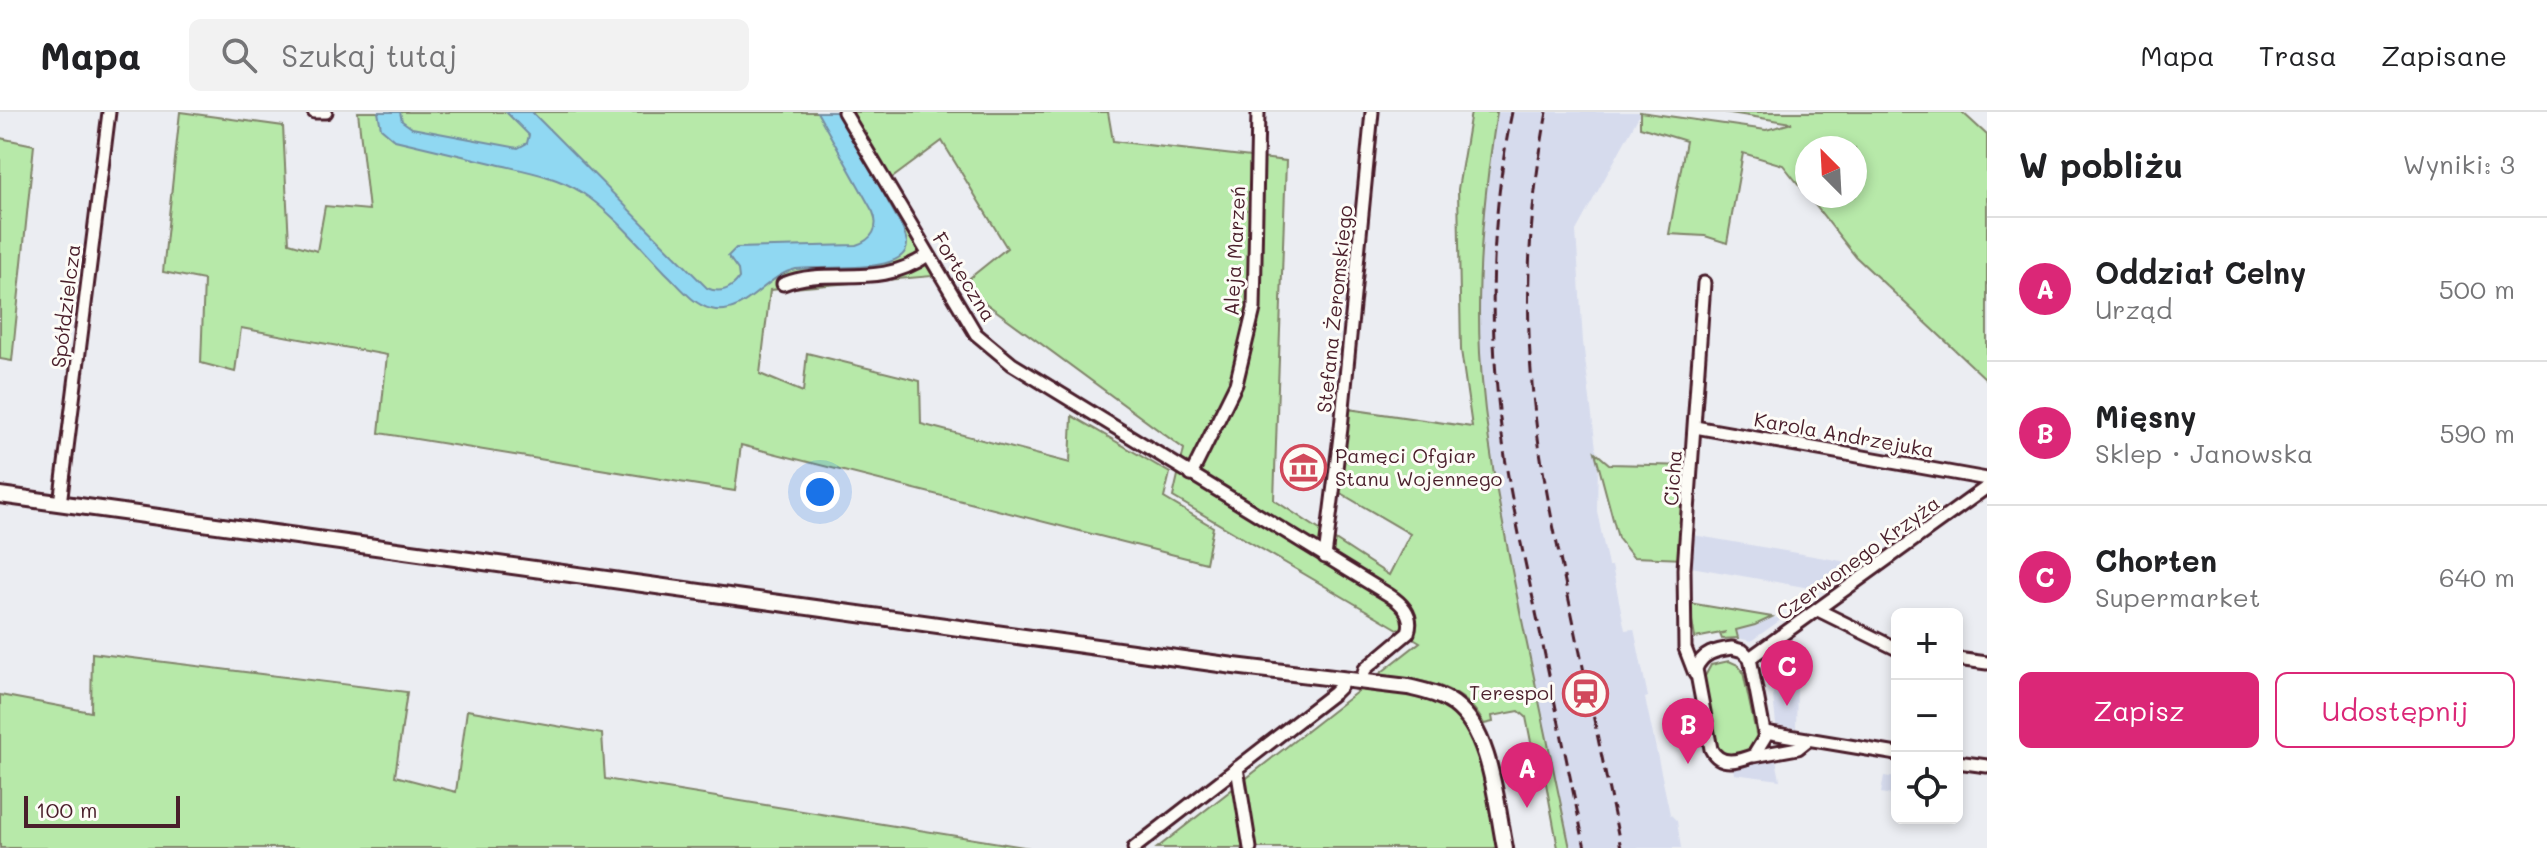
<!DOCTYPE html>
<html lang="pl">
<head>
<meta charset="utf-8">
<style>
	:root { --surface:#fff; --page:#f2f2f2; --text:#202124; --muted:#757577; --line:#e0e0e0; --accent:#db2777 }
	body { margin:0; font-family:Mali,sans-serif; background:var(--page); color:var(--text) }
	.controls { position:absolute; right:24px; bottom:24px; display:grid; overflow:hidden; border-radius:12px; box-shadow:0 4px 12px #0003 }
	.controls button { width:72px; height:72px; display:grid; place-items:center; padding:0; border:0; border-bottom:2px solid var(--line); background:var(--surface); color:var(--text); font:40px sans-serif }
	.compass { position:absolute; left:1795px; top:24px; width:72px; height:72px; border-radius:50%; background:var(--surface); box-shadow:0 4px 12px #0003; rotate:336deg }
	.scale { position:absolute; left:24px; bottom:20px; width:156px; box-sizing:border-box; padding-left:8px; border:4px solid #4a1f2b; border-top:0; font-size:22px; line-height:28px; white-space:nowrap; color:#4a1f2b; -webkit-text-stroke:6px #fdfcf7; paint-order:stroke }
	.you { position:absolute; left:820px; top:380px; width:28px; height:28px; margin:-20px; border:6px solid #fff; border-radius:50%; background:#1a73e8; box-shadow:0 0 0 12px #1a73e833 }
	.badge { display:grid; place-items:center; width:52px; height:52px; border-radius:50%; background:var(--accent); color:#fff; font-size:26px; font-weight:700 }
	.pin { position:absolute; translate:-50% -66px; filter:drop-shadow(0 2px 4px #0008) }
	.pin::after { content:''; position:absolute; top:42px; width:28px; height:24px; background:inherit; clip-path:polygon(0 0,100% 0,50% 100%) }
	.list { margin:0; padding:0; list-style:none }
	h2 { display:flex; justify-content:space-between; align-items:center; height:104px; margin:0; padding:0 32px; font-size:34px }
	h2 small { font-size:26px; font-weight:400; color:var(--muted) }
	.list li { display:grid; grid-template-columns:52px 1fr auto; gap:24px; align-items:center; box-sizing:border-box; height:144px; padding:0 32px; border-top:2px solid var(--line) }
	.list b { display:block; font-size:30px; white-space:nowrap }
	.list p { margin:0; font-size:26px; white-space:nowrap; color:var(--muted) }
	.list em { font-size:26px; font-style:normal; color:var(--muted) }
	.actions { display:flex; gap:16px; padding:24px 32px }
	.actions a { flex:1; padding:18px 0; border:2px solid var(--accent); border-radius:12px; text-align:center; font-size:28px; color:var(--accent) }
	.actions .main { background:var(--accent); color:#fff }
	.icon { flex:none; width:44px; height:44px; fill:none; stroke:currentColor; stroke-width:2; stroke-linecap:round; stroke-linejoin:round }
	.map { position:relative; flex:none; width:1987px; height:736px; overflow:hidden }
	header { display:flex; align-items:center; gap:48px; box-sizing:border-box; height:112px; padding:0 40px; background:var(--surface); border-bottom:2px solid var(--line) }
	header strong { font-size:38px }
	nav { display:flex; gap:44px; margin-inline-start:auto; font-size:28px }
	.search { width:560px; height:72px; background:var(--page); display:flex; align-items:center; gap:20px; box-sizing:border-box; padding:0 28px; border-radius:12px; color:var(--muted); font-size:30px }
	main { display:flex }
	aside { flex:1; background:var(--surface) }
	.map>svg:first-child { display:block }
	.built { fill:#d6dbed }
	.green { fill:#b7e9a9; stroke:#80846a; stroke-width:2 }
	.water { fill:#90d8f2; stroke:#748ea2; stroke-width:2 }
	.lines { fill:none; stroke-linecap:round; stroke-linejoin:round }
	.street-casing { stroke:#4a1f2b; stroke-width:17 }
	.secondary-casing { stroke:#4a1f2b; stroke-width:20 }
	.street { stroke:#fdfcf7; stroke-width:11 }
	.secondary { stroke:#fdfcf7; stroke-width:14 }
	.rail { stroke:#4a1f2b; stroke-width:3; stroke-dasharray:12 6; stroke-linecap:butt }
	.labels { text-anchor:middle; stroke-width:6; stroke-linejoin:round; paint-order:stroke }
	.street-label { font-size:20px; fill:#4a1f2b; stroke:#fdfcf7 }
	.poi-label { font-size:20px; fill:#4a1f2b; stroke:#fdfcf7; text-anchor:start }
</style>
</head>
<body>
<header>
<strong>Mapa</strong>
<div class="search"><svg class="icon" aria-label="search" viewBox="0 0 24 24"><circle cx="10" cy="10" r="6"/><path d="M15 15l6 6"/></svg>Szukaj tutaj</div>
<nav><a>Mapa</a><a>Trasa</a><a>Zapisane</a></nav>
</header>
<main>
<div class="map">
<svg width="1987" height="736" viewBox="0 0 1987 736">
	<rect width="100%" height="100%" fill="#ebedf2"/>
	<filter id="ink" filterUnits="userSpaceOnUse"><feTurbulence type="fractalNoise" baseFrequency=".0125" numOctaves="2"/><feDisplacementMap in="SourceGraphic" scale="16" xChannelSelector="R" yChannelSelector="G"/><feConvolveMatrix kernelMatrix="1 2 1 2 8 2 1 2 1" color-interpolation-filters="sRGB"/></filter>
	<g filter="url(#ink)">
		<!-- built -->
		<g class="built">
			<polygon points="1471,0 1641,0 1576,119 1583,230 1598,353 1597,399 1608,454 1612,454 1625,518 1634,517 1648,585 1645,586 1670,702 1677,709 1681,736 1558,736 1540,639 1533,640 1526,605 1517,596 1461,238 1458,77"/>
			<polygon points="1693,423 1836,448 1858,452 1821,478 1691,455"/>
			<polygon points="1772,505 1782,507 1751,529 1738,526 1736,518 1755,513"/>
			<polygon points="1772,573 1797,574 1796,616 1776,613"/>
			<polygon points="1776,647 1780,668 1734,662 1733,656"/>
			<polygon points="1884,664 1897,666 1897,684 1881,681"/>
		</g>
		<!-- green -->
		<g class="green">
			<path d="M180,0L283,14L289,131L317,139L325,94L369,98L358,0H1108L1113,29L1286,49L1274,388L1389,463L1410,422L1337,379L1348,297L1472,315L1461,238L1458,77L1471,0H1497C1484,80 1476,161 1480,241C1485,329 1503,413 1520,499C1537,578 1553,657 1570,736H1558L1540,639L1533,640L1526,605L1519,599L1492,604L1493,610L1484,612C1463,570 1419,568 1378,563L1420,530L1173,385L1184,337L961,173L1007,136L942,29L880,75L933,164L770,178L760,262L803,280L807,241L920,269L921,312L1070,351L1072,304L1170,361L1164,386L1213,415L1206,451L741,333L735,379L379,321L387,243L241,216L235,260L201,251L204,168L163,160Z"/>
			<polygon points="1640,0 1766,18 1792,11 1724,0 1962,0 1987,23 1987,268 1856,145 1808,84 1855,84 1855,36 1807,36 1807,83 1783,53 1743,41 1727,131 1705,124 1669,122 1686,29 1640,15"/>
			<polygon points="0,26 34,33 12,249 0,247"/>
			<polygon points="1595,340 1609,352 1692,354 1685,447 1633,445 1618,426"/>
			<polygon points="1689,491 1772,505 1755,513 1736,518 1738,526 1722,527 1720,522 1726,520 1695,526"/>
			<polygon points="92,541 407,580 395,664 456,680 467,598 602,622 605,667 1030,736 0,736 0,583 91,600"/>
			<polygon points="1729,549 1738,553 1743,560 1757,626 1754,636 1747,640 1728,644 1718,635 1704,566 1711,553"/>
			<polygon points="1362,576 1419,582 1449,596 1464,610 1478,638 1498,736 1157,736"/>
		</g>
		<!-- water -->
		<path class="water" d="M378,0H400L402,9L412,16L518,36L527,31L529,23L506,0H532L707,176C720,182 732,177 739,166L738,158L728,144L736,136L856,133C872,128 880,116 873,100L817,0H839L902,115C904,120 907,127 907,132C907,164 817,153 796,157C765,163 745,206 711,197C692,192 679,173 665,160C639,133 613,101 581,80C556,64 525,59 496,52C462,44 429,36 395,28L381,16Z"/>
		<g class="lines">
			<defs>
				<g id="street">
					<polyline points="314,0 326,0"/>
					<path d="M844,0L976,222L1012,252L1389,483C1403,492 1414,504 1408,521L1365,557L1362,569"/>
					<path d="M783,172C831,153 876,179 928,143"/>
					<polyline points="1695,315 1987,367"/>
					<polyline points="1191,363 1236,272 1254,197 1258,0"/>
					<polyline points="60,392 109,0"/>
					<polyline points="1325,445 1341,316 1372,0"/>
					<polyline points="1818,498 1897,537"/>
					<path d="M1732,536L1743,539L1750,546L1765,625L1754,643C1739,649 1720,655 1711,637L1696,557C1702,541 1716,538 1732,536Z"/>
					<polyline points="1750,546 1987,375"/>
					<polyline points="1957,547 1987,551"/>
					<polyline points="1695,562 1685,536 1684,457 1704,171"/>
					<polyline points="1765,620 1897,642"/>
					<polyline points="1754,644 1798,636 1808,628"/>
					<polyline points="1957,650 1987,654"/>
					<polyline points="1237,656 1250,736"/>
					<polyline points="1134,736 1334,581 1341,574 1342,567"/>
				</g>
				<path id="secondary" d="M0,383L1234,554L1408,575C1424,579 1440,582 1454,592C1492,620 1496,693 1505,736"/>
			</defs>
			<!-- street casing -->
			<use href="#street" class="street-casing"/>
			<!-- secondary casing -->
			<use href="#secondary" class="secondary-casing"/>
			<!-- street -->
			<use href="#street" class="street"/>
			<!-- secondary -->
			<use href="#secondary" class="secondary"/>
			<!-- rail -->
			<g class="rail">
				<path d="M1512,0C1489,111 1488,226 1504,338C1512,396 1526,453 1538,510C1554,586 1569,661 1585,736"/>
				<path d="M1547,0C1530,89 1524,181 1532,272C1538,346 1554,419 1570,493C1587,574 1604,655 1621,736"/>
			</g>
		</g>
	</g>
	<!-- icons -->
	<defs>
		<symbol id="museum-ring" viewBox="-11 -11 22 22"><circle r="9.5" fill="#fdfcf7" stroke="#d1495b" stroke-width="1.5"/><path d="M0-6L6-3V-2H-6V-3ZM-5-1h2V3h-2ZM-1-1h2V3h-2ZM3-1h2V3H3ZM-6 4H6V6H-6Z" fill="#d1495b"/></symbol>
		<symbol id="station-ring" viewBox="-11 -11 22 22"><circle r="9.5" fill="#fdfcf7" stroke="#d1495b" stroke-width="1.5"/><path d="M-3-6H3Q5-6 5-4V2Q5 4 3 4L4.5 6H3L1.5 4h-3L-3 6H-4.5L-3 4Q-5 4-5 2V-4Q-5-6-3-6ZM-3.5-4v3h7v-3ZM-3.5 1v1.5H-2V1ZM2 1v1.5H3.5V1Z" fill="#d1495b"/></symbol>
	</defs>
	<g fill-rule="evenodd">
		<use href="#museum-ring" x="1278" y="330" width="51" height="51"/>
		<use href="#station-ring" x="1560" y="556" width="51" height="51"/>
	</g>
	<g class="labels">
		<!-- street labels -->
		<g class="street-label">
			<text transform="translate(1235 139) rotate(-87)" y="7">Aleja Marzeń</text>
			<text transform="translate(964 165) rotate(58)" y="7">Forteczna</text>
			<text transform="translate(66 194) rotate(-83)" y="7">Spółdzielcza</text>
			<text transform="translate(1335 197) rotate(-84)" y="7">Stefana Żeromskiego</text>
			<text transform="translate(1844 323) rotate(10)" y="7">Karola Andrzejuka</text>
			<text transform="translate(1673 366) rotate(-86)" y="7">Cicha</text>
			<text transform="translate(1858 446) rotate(-36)" y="7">Czerwonego Krzyża</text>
		</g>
		<!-- poi labels -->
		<g class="poi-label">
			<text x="1335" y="351">Pamęci Ofgiar<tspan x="1335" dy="23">Stanu Wojennego</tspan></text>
			<text x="1554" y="588" text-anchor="end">Terespol</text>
		</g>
	</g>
</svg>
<div class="controls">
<button>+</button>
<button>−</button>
<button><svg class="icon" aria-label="locate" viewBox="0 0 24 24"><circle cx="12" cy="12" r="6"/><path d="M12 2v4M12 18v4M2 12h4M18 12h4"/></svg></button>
</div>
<svg class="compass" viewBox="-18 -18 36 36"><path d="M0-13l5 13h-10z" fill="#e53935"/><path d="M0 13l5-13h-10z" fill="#757577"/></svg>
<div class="scale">100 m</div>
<div class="you"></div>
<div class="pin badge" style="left:1527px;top:696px">A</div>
<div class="pin badge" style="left:1688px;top:652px">B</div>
<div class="pin badge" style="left:1787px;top:594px">C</div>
</div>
<aside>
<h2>W pobliżu<small>Wyniki: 3</small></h2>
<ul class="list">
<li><span class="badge">A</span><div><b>Oddział Celny</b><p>Urząd</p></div><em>500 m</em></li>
<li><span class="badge">B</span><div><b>Mięsny</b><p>Sklep · Janowska</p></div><em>590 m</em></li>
<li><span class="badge">C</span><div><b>Chorten</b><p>Supermarket</p></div><em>640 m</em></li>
</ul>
<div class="actions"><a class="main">Zapisz</a><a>Udostępnij</a></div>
</aside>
</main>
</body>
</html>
